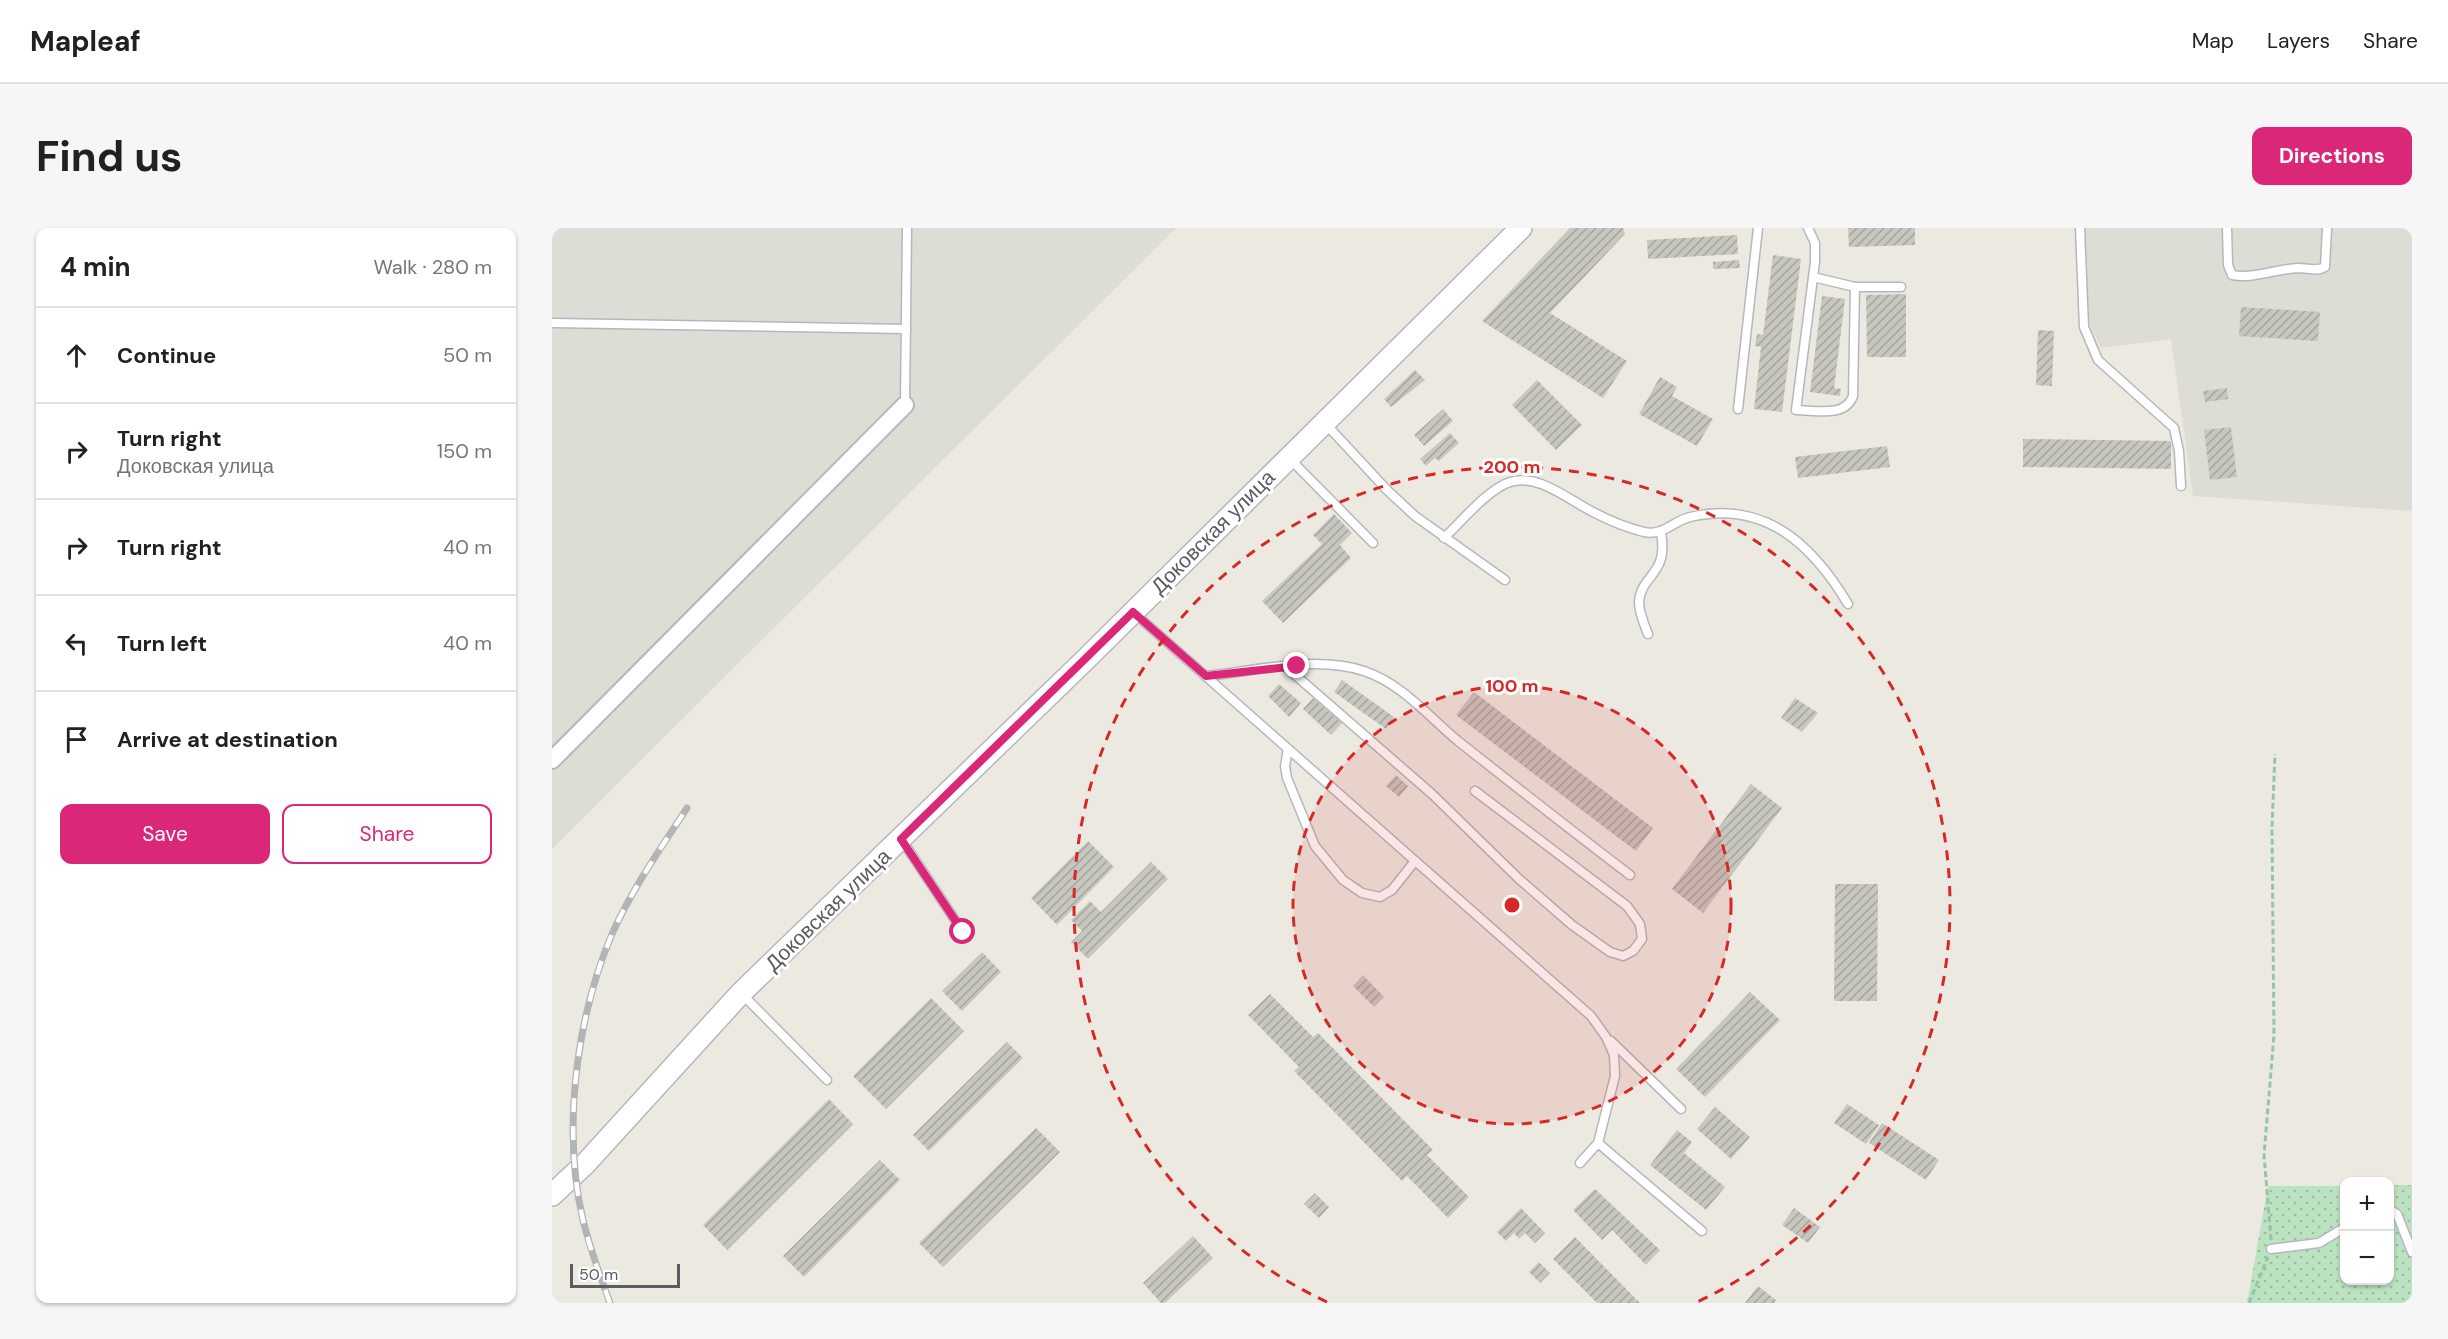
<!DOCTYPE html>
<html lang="en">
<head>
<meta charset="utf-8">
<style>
	:root { --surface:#fff; --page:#f6f6f6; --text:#202124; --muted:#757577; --line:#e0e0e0; --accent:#db2777 }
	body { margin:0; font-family:"DM Sans",sans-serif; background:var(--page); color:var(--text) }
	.controls { position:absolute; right:18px; bottom:18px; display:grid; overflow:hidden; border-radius:12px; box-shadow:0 2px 4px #0004 }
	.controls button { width:54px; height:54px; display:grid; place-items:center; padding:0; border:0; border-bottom:2px solid var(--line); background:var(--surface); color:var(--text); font:30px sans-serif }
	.scale { position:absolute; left:18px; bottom:15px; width:110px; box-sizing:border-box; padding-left:6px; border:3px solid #595c61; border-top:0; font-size:16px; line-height:21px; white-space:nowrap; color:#595c61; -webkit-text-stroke:4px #fff; paint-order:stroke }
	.stop { position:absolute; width:18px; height:18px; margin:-14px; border:4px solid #db2777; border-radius:50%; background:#fff }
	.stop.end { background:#db2777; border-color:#fff; box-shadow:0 2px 6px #0008 }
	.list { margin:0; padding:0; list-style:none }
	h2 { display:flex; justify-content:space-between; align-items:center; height:78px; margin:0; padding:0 24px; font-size:26px }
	h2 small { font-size:20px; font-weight:400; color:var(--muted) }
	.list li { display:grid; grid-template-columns:39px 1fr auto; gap:18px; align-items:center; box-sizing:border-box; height:96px; padding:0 24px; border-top:2px solid var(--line) }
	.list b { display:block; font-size:22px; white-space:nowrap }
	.list p { margin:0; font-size:20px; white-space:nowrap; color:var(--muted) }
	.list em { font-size:20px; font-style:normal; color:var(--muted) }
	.actions { display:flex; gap:12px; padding:18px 24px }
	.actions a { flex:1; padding:14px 0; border:2px solid var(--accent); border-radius:12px; text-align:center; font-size:21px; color:var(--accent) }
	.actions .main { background:var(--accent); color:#fff }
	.icon { flex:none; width:33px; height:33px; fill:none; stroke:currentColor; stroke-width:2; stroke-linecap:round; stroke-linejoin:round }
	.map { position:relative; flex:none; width:1860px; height:1075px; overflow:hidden; border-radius:12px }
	header { display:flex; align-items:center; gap:36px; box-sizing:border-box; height:84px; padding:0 30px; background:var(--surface); border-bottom:2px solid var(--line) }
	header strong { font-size:28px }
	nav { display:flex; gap:33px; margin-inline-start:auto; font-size:21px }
	.intro { display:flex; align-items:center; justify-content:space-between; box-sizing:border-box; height:144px; padding:0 36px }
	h1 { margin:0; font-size:42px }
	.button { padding:15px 27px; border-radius:12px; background:var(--accent); color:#fff; font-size:21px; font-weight:700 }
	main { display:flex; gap:36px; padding:0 36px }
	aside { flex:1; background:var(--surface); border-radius:12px; box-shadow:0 2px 4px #0004 }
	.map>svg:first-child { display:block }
	.industrial { fill:#dddcd5 }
	.garden { fill:url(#garden-dots) }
	.building { fill:url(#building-hatch) }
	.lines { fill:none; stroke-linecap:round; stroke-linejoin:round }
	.service-casing { stroke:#b6b7bd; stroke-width:11 }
	.minor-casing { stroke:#b6b7bd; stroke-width:20 }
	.tertiary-casing { stroke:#b6b7bd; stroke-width:24 }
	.path { stroke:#96c4a8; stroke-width:3; stroke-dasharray:6 3; stroke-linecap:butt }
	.service { stroke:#fff; stroke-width:8 }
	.minor { stroke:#fff; stroke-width:16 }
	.tertiary { stroke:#fff; stroke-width:21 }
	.rail-casing { stroke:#b3b4b4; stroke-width:7 }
	.rail { stroke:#fff; stroke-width:4.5; stroke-dasharray:14; stroke-linecap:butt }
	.route { stroke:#db2777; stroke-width:8 }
	.ring { fill:none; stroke:#d62828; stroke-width:3; stroke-dasharray:10 8 }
	.labels { text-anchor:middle; stroke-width:6; stroke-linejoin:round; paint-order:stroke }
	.street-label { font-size:21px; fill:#595c61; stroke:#fff }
	.centre { fill:#d62828; stroke:#fff; stroke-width:3 }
	.ring-label { font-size:18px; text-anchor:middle; font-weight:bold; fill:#d62828; stroke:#fff; stroke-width:6; stroke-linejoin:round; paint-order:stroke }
</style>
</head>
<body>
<header>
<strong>Mapleaf</strong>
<nav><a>Map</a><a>Layers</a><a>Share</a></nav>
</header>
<div class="intro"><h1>Find us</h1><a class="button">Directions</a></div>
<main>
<aside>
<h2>4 min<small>Walk · 280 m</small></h2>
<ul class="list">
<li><svg class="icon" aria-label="ahead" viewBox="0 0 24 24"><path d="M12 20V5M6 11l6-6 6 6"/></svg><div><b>Continue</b></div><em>50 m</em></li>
<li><svg class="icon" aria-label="right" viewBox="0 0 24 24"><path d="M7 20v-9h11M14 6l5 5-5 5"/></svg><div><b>Turn right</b><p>Доковская улица</p></div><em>150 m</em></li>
<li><svg class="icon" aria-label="right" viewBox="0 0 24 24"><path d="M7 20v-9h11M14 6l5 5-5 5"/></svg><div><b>Turn right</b></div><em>40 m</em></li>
<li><svg class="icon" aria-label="left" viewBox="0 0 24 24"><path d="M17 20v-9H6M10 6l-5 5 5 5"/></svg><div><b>Turn left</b></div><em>40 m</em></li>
<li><svg class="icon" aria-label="arrive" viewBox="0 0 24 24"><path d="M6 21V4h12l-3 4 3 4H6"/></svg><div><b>Arrive at destination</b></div></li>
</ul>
<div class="actions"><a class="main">Save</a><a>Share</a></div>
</aside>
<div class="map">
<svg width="1860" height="1075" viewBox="0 0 1860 1075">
	<defs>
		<pattern id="garden-dots" width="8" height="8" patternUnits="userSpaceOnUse" patternTransform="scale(1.5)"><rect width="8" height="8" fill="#bce3c1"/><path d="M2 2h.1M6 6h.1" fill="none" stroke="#9cbba0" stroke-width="1.8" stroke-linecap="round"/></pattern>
		<pattern id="building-hatch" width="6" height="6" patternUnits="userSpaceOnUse" patternTransform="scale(1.5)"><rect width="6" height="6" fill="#c8c7bf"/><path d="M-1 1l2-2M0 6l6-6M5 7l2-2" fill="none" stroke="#a5a59f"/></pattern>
	</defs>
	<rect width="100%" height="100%" fill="#eceae0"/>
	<!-- industrial -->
	<g class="industrial">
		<polygon points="0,0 624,0 0,621"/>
		<polygon points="1533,0 1860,0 1860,283 1641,268 1619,111 1549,120 1537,95"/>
	</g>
	<!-- garden -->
	<polygon class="garden" points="1838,957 1860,957 1860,1075 1695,1075 1716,958 1792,958 1792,1052 1838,1052"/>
	<!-- building -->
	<g class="building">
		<polygon points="1018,0 1071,0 1073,6 998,85 1075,133 1051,170 930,93"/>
		<polygon points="1296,0 1363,0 1363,17 1297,19"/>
		<polygon points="1185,7 1186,26 1096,31 1095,12"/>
		<polygon points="1221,27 1249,31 1230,184 1202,181 1209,119 1203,118 1205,106 1211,107"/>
		<polygon points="1187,32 1188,40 1161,41 1161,34"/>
		<polygon points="1354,66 1354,129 1315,129 1314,67"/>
		<polygon points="1270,68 1293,71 1282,160 1289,161 1288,168 1258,164"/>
		<polygon points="1689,79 1768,84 1766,113 1687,108"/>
		<polygon points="1486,102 1502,103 1500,158 1484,157"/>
		<polygon points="863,142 873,152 839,179 832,171"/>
		<polygon points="1108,149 1125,159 1120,168 1161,191 1145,218 1087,186"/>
		<polygon points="985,152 1030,197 1004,222 960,177"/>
		<polygon points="1675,160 1676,171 1653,174 1651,163"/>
		<polygon points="891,181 901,193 872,218 862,207"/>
		<polygon points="1679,199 1685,249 1658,252 1652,202"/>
		<polygon points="898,205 907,215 887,233 883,230 874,238 868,231"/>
		<polygon points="1471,211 1619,213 1619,241 1471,239"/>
		<polygon points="1335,218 1338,239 1246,250 1243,229"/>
		<polygon points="782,286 800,305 788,317 799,330 731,395 710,373 770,316 761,307"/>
		<polygon points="790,452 842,489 834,501 782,464"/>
		<polygon points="727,456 749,475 737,489 716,468"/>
		<polygon points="922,464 1101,600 1084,623 904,487"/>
		<polygon points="761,470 790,495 779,507 751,481"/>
		<polygon points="1243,470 1266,485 1250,504 1229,490"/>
		<polygon points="844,547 856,558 847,569 834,558"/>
		<polygon points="1199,556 1230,580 1151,685 1120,661"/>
		<polygon points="536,613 562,639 505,697 479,670"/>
		<polygon points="599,634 616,651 536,731 519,714 530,703 519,692 538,673 549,684"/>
		<polygon points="1283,656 1326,656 1325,773 1282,773"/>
		<polygon points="430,724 449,744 410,783 390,763"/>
		<polygon points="811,747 832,769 822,779 801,758"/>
		<polygon points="1198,764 1228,792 1153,869 1124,841"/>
		<polygon points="718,766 761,809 766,805 881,922 875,927 917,969 896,990 855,948 850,953 742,843 747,839 696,787"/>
		<polygon points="379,770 412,803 334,881 301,848"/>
		<polygon points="455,814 471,830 377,923 361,907"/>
		<polygon points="277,871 301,896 175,1022 151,997"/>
		<polygon points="1295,876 1327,897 1314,916 1282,895"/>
		<polygon points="1163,879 1198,909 1179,931 1145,901"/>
		<polygon points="1330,895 1387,932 1374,952 1317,915"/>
		<polygon points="484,900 508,924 391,1039 367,1015"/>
		<polygon points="1125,902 1140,914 1132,925 1173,959 1154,982 1098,937"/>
		<polygon points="328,932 348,952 252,1049 231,1028"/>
		<polygon points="1043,961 1108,1022 1094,1037 1060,1002 1050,1012 1021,982"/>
		<polygon points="763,965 777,979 767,990 752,976"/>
		<polygon points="969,980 993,1005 983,1015 973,1005 967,1011 962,1005 954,1013 945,1004"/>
		<polygon points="1242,980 1268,999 1256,1015 1230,997"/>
		<polygon points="641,1008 661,1030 613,1075 609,1075 591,1055"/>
		<polygon points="1023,1009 1088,1075 1045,1075 1001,1031"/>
		<polygon points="987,1034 998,1045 988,1055 977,1044"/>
		<polygon points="1206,1058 1224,1072 1222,1075 1193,1075"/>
	</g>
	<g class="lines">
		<defs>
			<g id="service">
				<path d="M1256,0L1263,15V34L1244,182C1264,182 1293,190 1301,168L1303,59"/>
				<polyline points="1528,0 1532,99 1546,132 1622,200 1627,223 1629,258"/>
				<path d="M1675,0L1676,37L1680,47C1702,51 1724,41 1746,40C1756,40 1764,44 1773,39L1775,0"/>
				<polyline points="1261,49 1303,59 1349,59"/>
				<polyline points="0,95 354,101"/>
				<polyline points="353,177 355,0"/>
				<polyline points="1186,181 1206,0"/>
				<polyline points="772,194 835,262 863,288 953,352"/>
				<polyline points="736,229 821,315"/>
				<path d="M892,310C909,294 936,261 958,254C986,245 1017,272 1041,284C1056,292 1076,300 1092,304C1112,308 1121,293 1138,289C1213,272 1260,316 1296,376"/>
				<polyline points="581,384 1039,788 1054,809 1062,827 1063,848 1046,915 1028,935"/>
				<path d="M1096,406C1092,396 1087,385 1087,374C1089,346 1117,347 1109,305"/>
				<polyline points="734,439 880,566 967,651 1020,697 1058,724 1071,728 1081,723 1090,711 1088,696 1075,678 923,563"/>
				<path d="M654,448C703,443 763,427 812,443C849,455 876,488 906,513C963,558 1020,603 1078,647"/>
				<polyline points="736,521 733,538 735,550 763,618 791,652 810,665 828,669 840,662 863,633"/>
				<polyline points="350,612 411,704"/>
				<polyline points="190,766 275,852"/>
				<polyline points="1059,813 1129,881"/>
				<polyline points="1046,915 1150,1003"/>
				<polyline points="1838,982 1845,986 1860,1024"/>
				<polyline points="1719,1021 1767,1015 1792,1000"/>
			</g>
			<polyline id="minor" points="0,532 353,177"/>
			<polyline id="tertiary" points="0,967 34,935 189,765 532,433 969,0"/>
		</defs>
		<!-- service casing -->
		<use href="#service" class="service-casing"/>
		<!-- minor casing -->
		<use href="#minor" class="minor-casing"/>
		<!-- tertiary casing -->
		<use href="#tertiary" class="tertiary-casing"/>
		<!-- path -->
		<g class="path">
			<polyline points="1719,1012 1712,927 1722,807 1720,600 1723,526"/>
			<polyline points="1697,1075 1716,1029"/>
		</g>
		<!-- service -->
		<use href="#service" class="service"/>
		<!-- minor -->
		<use href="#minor" class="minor"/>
		<!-- tertiary -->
		<use href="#tertiary" class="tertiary"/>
		<defs>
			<path id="rail" d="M58,1075C48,1048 38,1021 31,992C10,902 24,791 60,706C80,661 109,620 135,580"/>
		</defs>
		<!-- rail casing -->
		<use href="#rail" class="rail-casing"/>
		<!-- rail -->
		<use href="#rail" class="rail"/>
	</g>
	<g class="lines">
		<!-- route -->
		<polyline class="route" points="411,704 349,611 581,384 654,448 745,438"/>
	</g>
	<!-- distance rings -->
	<circle cx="960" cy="677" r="219" fill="#d62828" fill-opacity=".12"/>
	<g class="ring">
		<circle cx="960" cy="677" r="219"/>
		<path d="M775 1074A438 438 0 1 1 1145 1074"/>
	</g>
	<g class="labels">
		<!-- street labels -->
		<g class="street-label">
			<text transform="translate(661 304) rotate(-45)" y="7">Доковская улица</text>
			<text transform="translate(276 682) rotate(-44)" y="7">Доковская улица</text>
		</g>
	</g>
	<circle cx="960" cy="677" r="9" class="centre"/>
	<g class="ring-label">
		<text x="960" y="245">200 m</text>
		<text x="960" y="464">100 m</text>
	</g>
</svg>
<div class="controls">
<button>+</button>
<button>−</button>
</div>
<div class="scale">50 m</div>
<div class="stop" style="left:411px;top:704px"></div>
<div class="stop end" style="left:745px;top:438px"></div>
</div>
</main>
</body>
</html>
